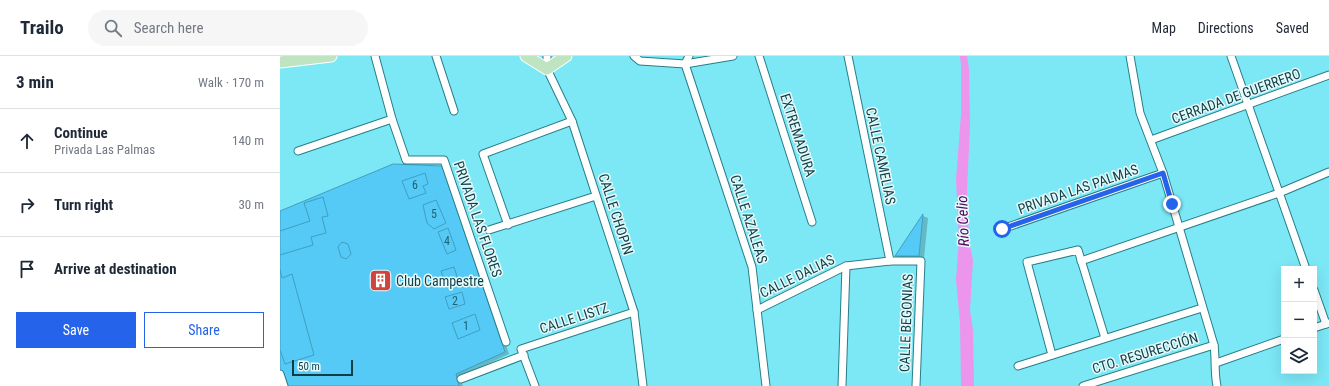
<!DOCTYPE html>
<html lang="en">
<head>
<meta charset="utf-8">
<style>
	:root { --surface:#fff; --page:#f6f6f7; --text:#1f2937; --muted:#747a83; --line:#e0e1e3; --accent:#2563eb }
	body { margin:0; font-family:"Roboto Condensed",sans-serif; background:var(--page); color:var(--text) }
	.controls { position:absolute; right:12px; bottom:12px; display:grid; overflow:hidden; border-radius:0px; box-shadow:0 4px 16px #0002 }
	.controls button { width:36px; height:36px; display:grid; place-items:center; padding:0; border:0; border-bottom:1px solid var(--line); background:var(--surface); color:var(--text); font:20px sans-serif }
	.scale { position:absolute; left:12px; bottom:10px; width:61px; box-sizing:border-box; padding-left:4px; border:2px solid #0f3f45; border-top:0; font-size:11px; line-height:14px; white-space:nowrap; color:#0f3f45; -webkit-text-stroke:3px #e7fafc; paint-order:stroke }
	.stop { position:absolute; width:12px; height:12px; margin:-9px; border:3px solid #2563eb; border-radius:50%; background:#fff }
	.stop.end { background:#2563eb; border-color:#fff; box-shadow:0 1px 4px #0008 }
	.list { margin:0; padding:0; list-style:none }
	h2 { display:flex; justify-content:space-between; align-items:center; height:52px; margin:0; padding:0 16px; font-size:17px }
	h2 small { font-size:13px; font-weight:400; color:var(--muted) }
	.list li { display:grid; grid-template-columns:26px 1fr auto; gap:12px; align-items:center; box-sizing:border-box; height:64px; padding:0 16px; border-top:1px solid var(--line) }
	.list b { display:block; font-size:15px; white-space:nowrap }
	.list p { margin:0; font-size:13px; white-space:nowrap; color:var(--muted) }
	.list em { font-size:13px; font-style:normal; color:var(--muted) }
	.actions { display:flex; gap:8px; padding:12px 16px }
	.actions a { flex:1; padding:9px 0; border:1px solid var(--accent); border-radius:0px; text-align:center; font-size:14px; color:var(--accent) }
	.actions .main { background:var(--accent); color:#fff }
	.icon { flex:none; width:22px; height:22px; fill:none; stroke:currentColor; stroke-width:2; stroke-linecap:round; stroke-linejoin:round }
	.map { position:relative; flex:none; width:1049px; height:330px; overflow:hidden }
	header { display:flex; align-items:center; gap:24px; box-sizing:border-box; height:56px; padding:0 20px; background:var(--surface); border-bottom:1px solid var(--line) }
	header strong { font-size:19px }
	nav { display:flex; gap:22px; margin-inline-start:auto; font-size:14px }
	.search { width:280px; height:36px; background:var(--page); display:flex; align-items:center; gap:10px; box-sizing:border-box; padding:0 14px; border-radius:22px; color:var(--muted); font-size:15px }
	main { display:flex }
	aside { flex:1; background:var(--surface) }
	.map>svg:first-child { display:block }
	.water { fill:#ec95ec }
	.shadow { fill:#0003 }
	.building { fill:#55caf7; stroke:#419ec1 }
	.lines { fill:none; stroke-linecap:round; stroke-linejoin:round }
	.street-casing { stroke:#287e88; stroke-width:9 }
	.primary-casing { stroke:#fff; stroke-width:13 }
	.street { stroke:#fff; stroke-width:7 }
	.primary { stroke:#bfe4c2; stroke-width:11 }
	.route { stroke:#2563eb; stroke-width:5 }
	.labels { text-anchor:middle; stroke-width:3; stroke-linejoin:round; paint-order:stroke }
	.number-label { font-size:12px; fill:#206272 }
	.street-label { font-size:14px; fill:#0f3f45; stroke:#e7fafc }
	.poi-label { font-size:14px; fill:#0f3f45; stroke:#e7fafc; text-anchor:start }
	.water-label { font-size:15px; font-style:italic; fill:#560359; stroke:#e7fafc }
</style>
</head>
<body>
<header>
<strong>Trailo</strong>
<div class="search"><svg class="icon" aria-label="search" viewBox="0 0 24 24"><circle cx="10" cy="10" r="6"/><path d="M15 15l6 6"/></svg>Search here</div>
<nav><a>Map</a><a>Directions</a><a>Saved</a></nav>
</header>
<main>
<aside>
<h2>3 min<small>Walk · 170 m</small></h2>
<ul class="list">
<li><svg class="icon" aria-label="ahead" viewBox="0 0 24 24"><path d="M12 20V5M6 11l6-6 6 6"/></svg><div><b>Continue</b><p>Privada Las Palmas</p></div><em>140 m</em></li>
<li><svg class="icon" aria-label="right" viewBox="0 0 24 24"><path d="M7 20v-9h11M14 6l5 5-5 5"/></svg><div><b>Turn right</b></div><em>30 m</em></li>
<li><svg class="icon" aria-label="arrive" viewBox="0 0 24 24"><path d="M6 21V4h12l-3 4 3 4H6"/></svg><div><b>Arrive at destination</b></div></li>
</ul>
<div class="actions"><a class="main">Save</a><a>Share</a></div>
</aside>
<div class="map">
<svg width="1049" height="330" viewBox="0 0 1049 330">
	<rect width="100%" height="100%" fill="#7ce8f6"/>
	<!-- water -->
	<polygon class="water" points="680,0 687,0 689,13 690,70 687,135 689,185 693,204 690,254 693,274 694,330 681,330 680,267 676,224 679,183 676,124 681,58 681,9"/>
	<!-- shadow -->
	<g class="shadow">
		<polygon points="162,111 167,114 229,298 180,321 183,330 0,330 0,156"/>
		<polygon points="643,160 648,162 644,202 621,202 616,200"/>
	</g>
	<!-- building -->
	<g class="building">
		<polygon points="113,108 162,110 225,296 176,318 179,330 0,330 0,155"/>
		<polygon points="145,117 148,128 143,130 146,137 129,143 122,125"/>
		<polygon points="43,141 48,160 42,161 46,177 31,181 33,189 0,199 0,175 30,165 24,147"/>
		<polygon points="156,144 166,167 154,173 147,167 143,149"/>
		<polygon points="643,158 639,200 615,200"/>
		<polygon points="168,172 176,194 167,198 158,176"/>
		<polygon points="62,186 68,188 71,198 66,203 61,201 58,191"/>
		<polygon points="174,211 179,227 167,232 161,215"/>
		<polygon points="0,214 2,222 12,218 34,299 5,308 0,294"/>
		<polygon points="182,236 185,248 169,253 165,241"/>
		<polygon points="195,258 200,274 178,283 172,267"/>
	</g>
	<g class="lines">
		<defs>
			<g id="street">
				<polyline points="95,0 112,63 126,104 164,104 226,286"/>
				<polyline points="156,0 174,55"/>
				<polyline points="267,0 267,13 292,65 354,256 363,330"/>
				<polyline points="354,0 360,5 405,8 453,0"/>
				<polyline points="479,0 532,166"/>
				<polyline points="568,0 610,205"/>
				<path d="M850,0L860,57L883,117L934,289C936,303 934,316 937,330"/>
				<polyline points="951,0 1026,213"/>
				<polyline points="405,8 472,211 486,330"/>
				<polyline points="405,8 409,0"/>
				<polyline points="871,84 1049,19"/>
				<polyline points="18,95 112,63"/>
				<polyline points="228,169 203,98 292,65"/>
				<polyline points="722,173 883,117"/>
				<polyline points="209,174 316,140"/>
				<polyline points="801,205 999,137 1049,116"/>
				<polyline points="1034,234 1046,268"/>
				<polyline points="477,254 566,210 610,205 641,205 636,330"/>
				<polyline points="1034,272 1049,267"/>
				<polyline points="772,299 747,206 798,194 825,282"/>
				<polyline points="936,307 1004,283"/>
				<polyline points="738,310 922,252"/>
				<polyline points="0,318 4,330"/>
				<polyline points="181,323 244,299"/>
				<polyline points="255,330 241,293 354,256"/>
				<polyline points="562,330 566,210"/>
				<polyline points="803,330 934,289"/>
			</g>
			<g id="primary">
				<polyline points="246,0 267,13 286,0"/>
				<polyline points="0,6 51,0"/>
			</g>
		</defs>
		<!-- street casing -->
		<use href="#street" class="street-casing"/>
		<!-- primary casing -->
		<use href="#primary" class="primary-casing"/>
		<!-- street -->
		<use href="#street" class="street"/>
		<!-- primary -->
		<use href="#primary" class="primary"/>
	</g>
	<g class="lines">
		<!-- route -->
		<polyline class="route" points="722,173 883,117 892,148"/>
	</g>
	<!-- icons -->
	<defs>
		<symbol id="building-square" viewBox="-11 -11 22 22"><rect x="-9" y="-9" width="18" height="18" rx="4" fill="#d1433d" stroke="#e7fafc"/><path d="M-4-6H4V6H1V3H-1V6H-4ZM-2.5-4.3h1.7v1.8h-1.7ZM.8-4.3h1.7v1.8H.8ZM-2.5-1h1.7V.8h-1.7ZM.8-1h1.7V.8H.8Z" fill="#fff"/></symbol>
	</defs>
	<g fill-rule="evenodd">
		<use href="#building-square" x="88" y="212" width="25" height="25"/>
	</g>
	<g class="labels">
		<!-- number labels -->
		<g class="number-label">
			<text x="135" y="133">6</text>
			<text x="154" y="162">5</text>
			<text x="167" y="189">4</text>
			<text x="175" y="249">2</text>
			<text x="186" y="274">1</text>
		</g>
		<!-- street labels -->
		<g class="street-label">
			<text transform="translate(956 40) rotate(-20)" y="5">CERRADA DE GUERRERO</text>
			<text transform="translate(518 79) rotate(72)" y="5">EXTREMADURA</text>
			<text transform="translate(601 100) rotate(78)" y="5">CALLE CAMELIAS</text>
			<text transform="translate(798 133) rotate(-19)" y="5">PRIVADA LAS PALMAS</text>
			<text transform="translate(336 158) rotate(72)" y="5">CALLE CHOPIN</text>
			<text transform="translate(198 163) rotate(71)" y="5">PRIVADA LAS FLORES</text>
			<text transform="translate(469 163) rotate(72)" y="5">CALLE AZALEAS</text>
			<text transform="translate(517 220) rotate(-26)" y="5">CALLE DALIAS</text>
			<text transform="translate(294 262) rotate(-18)" y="5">CALLE LISTZ</text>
			<text transform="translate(626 267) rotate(-88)" y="5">CALLE BEGONIAS</text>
			<text transform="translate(865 297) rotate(-17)" y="5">CTO. RESURECCIÓN</text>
		</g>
		<!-- poi labels -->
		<g class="poi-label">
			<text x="116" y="230">Club Campestre</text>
		</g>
		<!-- water labels -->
		<g class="water-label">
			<text transform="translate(683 165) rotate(-92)" y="5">Río Celio</text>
		</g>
	</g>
</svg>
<div class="controls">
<button>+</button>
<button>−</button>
<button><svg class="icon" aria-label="layers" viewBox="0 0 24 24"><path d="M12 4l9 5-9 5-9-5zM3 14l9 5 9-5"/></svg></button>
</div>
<div class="scale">50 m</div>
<div class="stop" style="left:722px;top:173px"></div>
<div class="stop end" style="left:892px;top:148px"></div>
</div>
</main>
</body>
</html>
